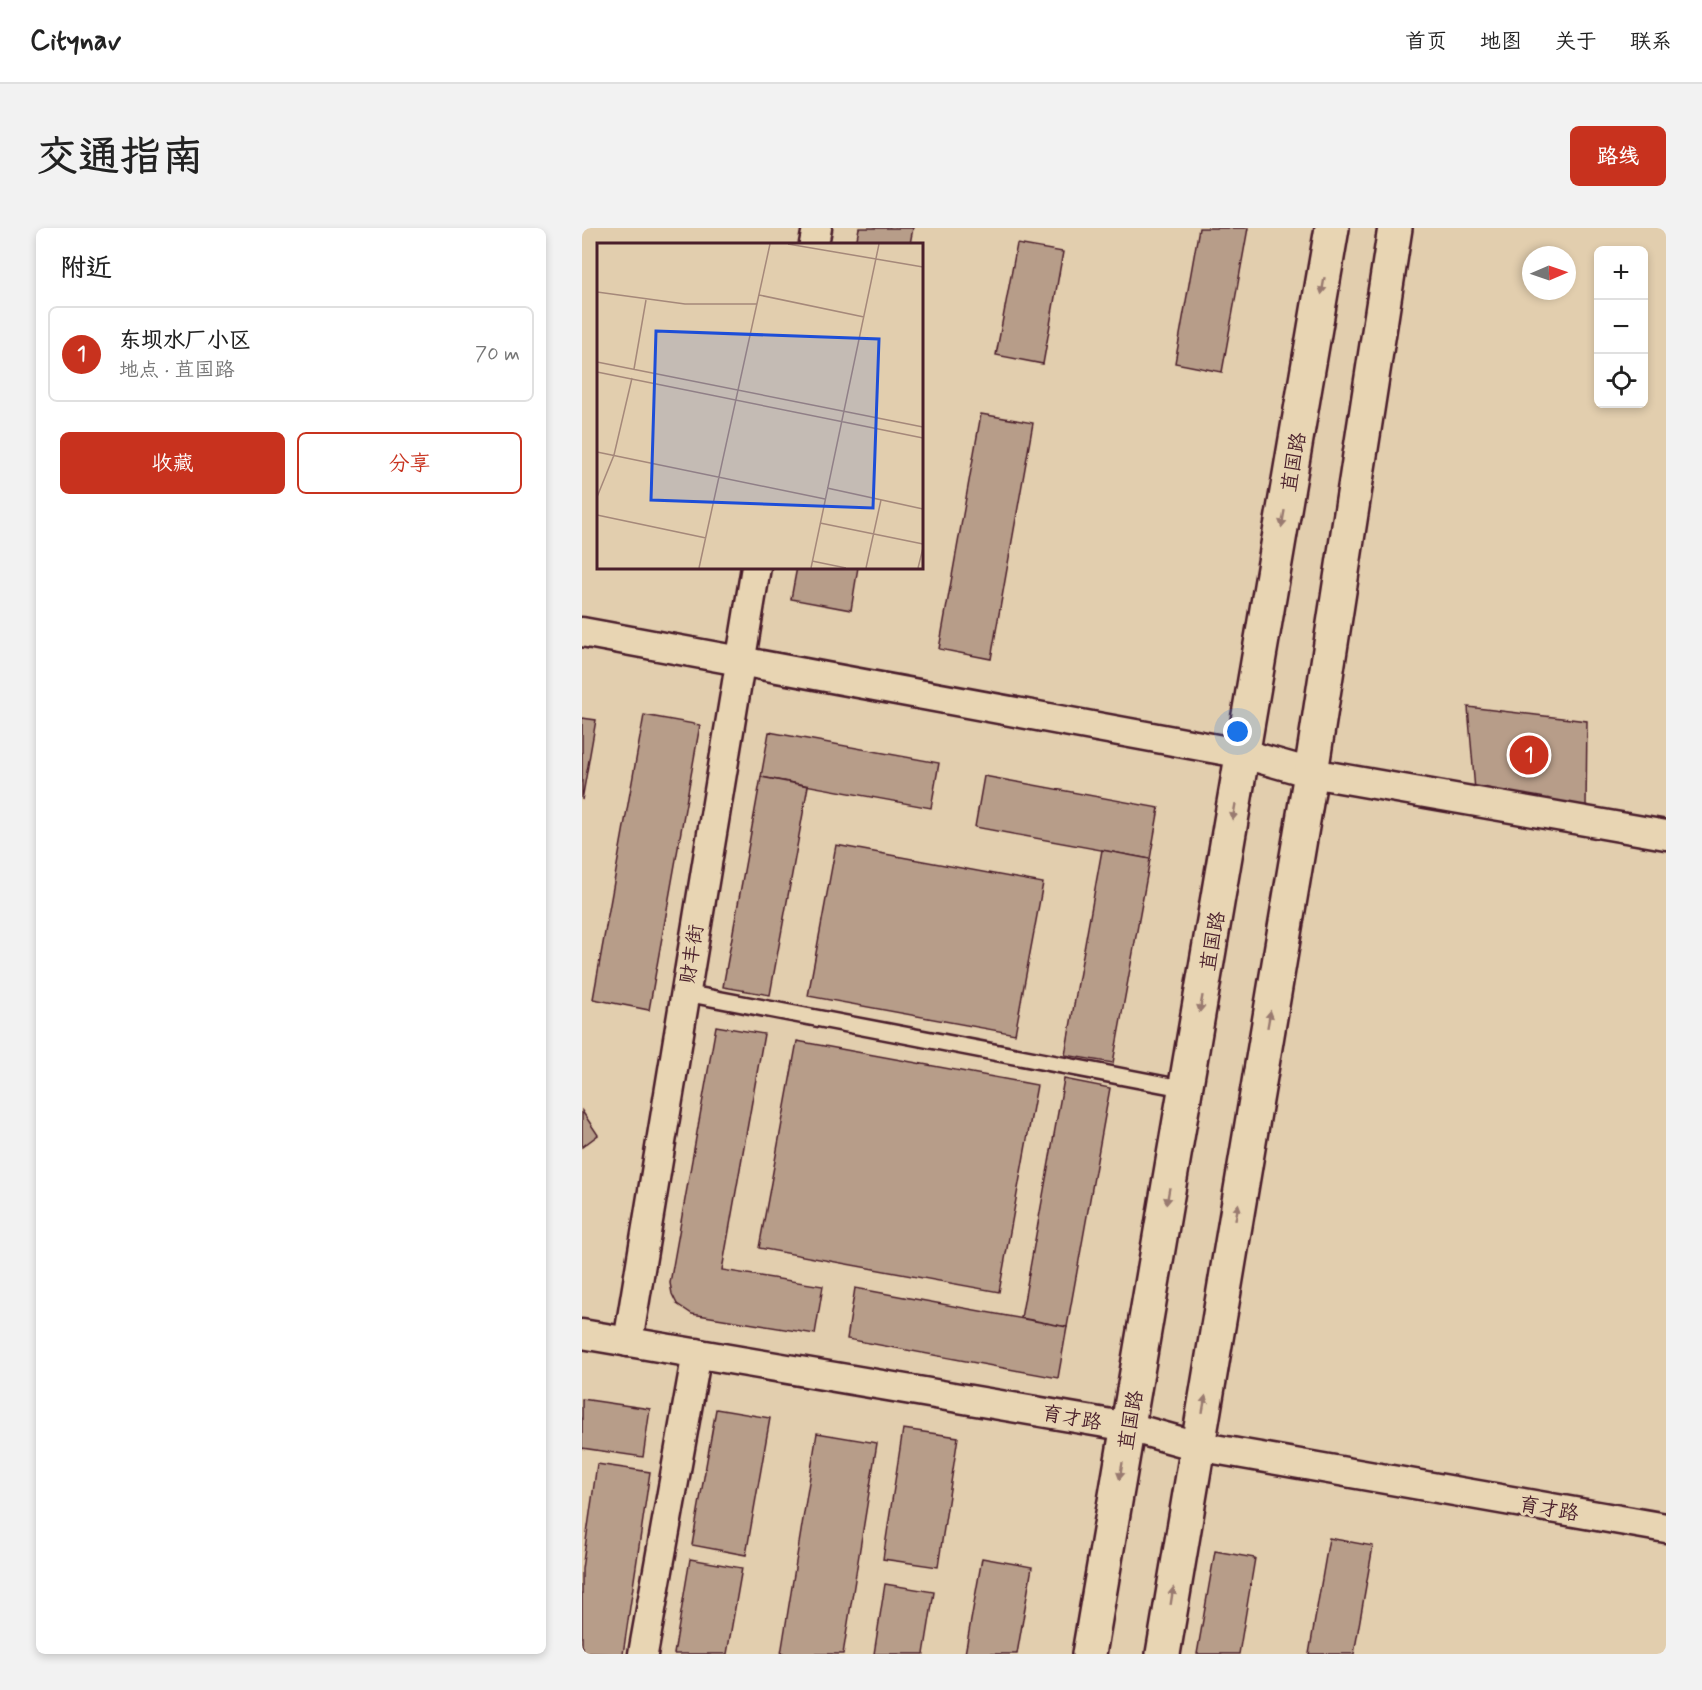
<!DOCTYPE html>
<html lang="zh">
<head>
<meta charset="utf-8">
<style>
	:root { --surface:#fff; --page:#f2f2f2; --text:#222; --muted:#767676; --line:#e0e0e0; --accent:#c8321e }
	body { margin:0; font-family:Mynerve,"LXGW WenKai TC",sans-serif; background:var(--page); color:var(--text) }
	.controls { position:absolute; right:18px; top:18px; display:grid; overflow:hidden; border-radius:9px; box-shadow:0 3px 9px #0003 }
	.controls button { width:54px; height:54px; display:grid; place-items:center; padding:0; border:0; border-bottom:2px solid var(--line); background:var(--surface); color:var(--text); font:30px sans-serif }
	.compass { position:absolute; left:940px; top:18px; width:54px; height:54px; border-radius:50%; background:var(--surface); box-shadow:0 3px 9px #0003; rotate:88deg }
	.you { position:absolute; left:656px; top:504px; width:21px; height:21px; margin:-15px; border:4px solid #fff; border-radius:50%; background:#1a73e8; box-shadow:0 0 0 9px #1a73e833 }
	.badge { display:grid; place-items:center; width:39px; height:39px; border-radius:50%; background:var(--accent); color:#fff; font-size:20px; font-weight:700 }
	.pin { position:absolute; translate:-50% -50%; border:3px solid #fff; box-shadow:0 2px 6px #0006 }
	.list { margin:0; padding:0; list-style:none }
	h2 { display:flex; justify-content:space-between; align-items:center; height:78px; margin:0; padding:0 24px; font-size:26px }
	h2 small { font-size:20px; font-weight:400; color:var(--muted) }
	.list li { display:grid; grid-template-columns:39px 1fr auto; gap:18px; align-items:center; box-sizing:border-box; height:96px; margin:0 12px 12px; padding:0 12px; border:2px solid var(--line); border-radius:9px }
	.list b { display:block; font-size:22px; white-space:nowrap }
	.list p { margin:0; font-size:20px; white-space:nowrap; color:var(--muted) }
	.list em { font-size:20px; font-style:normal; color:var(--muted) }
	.actions { display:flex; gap:12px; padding:18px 24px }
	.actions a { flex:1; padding:14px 0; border:2px solid var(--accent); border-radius:9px; text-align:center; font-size:21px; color:var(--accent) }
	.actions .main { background:var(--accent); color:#fff }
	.icon { flex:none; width:33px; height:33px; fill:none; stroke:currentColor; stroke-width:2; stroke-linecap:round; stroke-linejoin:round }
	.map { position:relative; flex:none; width:1084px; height:1426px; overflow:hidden; border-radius:9px }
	header { display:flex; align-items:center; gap:36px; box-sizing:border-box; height:84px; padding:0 30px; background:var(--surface); border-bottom:2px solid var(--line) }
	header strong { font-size:28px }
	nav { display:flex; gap:33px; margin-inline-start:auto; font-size:21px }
	.intro { display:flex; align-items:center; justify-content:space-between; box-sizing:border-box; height:144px; padding:0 36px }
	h1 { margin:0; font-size:42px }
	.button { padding:15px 27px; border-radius:9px; background:var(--accent); color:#fff; font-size:21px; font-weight:700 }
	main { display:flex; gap:36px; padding:0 36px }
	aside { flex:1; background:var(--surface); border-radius:9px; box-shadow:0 3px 9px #0003 }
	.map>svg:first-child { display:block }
	.building { fill:#b79d89; stroke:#4a1f2b; stroke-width:1.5 }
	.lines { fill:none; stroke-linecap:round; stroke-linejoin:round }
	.lane-casing { stroke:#4a1f2b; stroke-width:20 }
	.street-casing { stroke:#4a1f2b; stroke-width:33 }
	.secondary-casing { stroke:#4a1f2b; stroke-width:38 }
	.lane { stroke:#e8d5b3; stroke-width:15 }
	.street { stroke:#e8d5b3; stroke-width:28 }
	.secondary { stroke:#e8d5b3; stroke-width:33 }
	.oneway { fill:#997a6f }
	.labels { text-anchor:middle; stroke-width:6; stroke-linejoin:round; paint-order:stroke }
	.street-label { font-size:20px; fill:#4a1f2b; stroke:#e8d5b3 }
	.inset-road { fill:none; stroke:#a5887a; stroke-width:1.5 }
	.view { fill:#1d4ed8; fill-opacity:0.15; stroke:#1d4ed8; stroke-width:3 }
	.inset-edge { fill:none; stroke:#4a1f2b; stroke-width:3 }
</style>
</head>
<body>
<header>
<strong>Citynav</strong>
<nav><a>首页</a><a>地图</a><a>关于</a><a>联系</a></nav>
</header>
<div class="intro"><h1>交通指南</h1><a class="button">路线</a></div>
<main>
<aside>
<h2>附近<small></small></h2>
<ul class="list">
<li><span class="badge">1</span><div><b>东坝水厂小区</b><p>地点 · 苴国路</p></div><em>70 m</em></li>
</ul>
<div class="actions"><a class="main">收藏</a><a>分享</a></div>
</aside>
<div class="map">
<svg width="1084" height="1426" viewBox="0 0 1084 1426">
	<rect width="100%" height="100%" fill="#e2ceae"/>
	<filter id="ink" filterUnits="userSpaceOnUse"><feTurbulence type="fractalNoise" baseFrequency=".0167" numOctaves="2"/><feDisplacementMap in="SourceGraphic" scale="12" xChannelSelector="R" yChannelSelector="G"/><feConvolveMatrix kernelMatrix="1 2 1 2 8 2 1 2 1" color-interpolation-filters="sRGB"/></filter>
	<g filter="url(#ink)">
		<!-- building -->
		<g class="building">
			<polygon points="277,0 331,0 328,16 274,16"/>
			<polygon points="617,0 666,0 640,144 593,135"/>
			<polygon points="435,16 481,24 461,136 414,127"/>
			<polygon points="399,186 451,195 409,431 357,421"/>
			<polygon points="215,339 276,339 269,382 209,371"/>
			<polygon points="886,479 1005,493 1004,580 893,562"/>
			<polygon points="62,487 118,497 67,782 11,771"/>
			<polygon points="0,490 14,492 0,572"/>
			<polygon points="187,504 357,535 349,580 179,549"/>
			<polygon points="402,548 577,580 568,631 393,599"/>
			<polygon points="179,549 226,558 188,767 141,759"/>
			<polygon points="254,617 461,655 433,806 226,768"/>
			<polygon points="520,622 568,631 531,835 483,827"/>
			<polygon points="134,798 182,806 140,1042 241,1058 233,1106 110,1086 95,1076 90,1066 88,1055"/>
			<polygon points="215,813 455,857 417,1064 177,1020"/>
			<polygon points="482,851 528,860 485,1099 439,1090"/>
			<polygon points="0,883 16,907 0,919"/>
			<polygon points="273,1060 485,1099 476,1150 265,1111"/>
			<polygon points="0,1171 68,1181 61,1229 0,1220"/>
			<polygon points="134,1181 188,1190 164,1327 110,1317"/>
			<polygon points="321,1201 376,1209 356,1339 301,1331"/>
			<polygon points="235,1205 295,1215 261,1426 199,1426"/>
			<polygon points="15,1236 68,1244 41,1426 0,1425 0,1341"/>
			<polygon points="747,1310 791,1318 772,1426 727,1426"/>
			<polygon points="633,1323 673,1330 657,1426 615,1426"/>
			<polygon points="400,1330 450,1339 435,1426 383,1426"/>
			<polygon points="108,1331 160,1340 145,1426 92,1426"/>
			<polygon points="303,1356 352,1364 342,1426 292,1426"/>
		</g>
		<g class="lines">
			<defs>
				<polyline id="lane" points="103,765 605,861"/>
				<g id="street">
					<polyline points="232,16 235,0"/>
					<polyline points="0,404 662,526 729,545 1084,607"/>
					<polyline points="0,1106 547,1199 615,1218 1084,1300"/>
					<polyline points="46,1114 174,339"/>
					<polyline points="61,1426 115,1125"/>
				</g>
				<g id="secondary">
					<polyline points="507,1426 750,0"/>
					<polyline points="581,1426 729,545 813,0"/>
				</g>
			</defs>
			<!-- lane casing -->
			<use href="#lane" class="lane-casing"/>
			<!-- street casing -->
			<use href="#street" class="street-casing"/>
			<!-- secondary casing -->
			<use href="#secondary" class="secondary-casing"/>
			<!-- lane -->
			<use href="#lane" class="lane"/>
			<!-- street -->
			<use href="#street" class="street"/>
			<!-- secondary -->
			<use href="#secondary" class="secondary"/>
		</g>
		<!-- one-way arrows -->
		<defs><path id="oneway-solid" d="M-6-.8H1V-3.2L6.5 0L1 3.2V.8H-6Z" transform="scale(1.5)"/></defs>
		<g class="oneway">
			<use href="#oneway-solid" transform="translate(741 58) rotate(100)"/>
			<use href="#oneway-solid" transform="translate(701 291) rotate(100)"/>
			<use href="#oneway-solid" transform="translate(652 584) rotate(100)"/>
			<use href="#oneway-solid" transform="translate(619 776) rotate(100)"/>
			<use href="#oneway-solid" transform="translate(687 791) rotate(-80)"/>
			<use href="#oneway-solid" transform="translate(586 968) rotate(100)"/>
			<use href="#oneway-solid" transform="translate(655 984) rotate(-80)"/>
			<use href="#oneway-solid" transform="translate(622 1176) rotate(-80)"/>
			<use href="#oneway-solid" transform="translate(539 1243) rotate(100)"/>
			<use href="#oneway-solid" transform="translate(590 1368) rotate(-81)"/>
		</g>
	</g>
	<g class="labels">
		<!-- street labels -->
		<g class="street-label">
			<text transform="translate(711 234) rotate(-80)" y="7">苴国路</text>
			<text transform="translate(630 713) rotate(-80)" y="7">苴国路</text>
			<text transform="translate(109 726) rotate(-81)" y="7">财丰街</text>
			<text transform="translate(490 1189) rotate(10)" y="7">育才路</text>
			<text transform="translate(548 1192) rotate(-80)" y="7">苴国路</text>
			<text transform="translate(967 1280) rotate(10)" y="7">育才路</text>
		</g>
	</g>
	<!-- overview -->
	<g transform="translate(15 15)">
		<rect width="326" height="326" fill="#e2ceae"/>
		<path class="inset-road" d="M191,1L326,24M0,49L88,61H160M162,52L267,74M0,119L326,184M37,126L49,57M0,129L326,195M0,209L228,256M230,245L326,266M0,254L17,212L35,135M0,272L109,295M223,280L326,301M215,318L249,325M102,325L173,1M214,325L282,1M269,325L284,257M321,325L326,305"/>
		<path class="view" d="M59,88L282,96L276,265L54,257Z"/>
		<rect width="326" height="326" class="inset-edge"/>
	</g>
</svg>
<div class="controls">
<button>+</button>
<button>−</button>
<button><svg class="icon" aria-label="locate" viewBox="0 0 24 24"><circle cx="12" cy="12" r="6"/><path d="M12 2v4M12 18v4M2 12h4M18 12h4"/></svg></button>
</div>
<svg class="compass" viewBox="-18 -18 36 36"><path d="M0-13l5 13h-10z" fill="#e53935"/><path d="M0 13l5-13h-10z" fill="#767676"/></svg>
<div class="you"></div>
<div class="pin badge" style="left:947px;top:527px">1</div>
</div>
</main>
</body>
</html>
